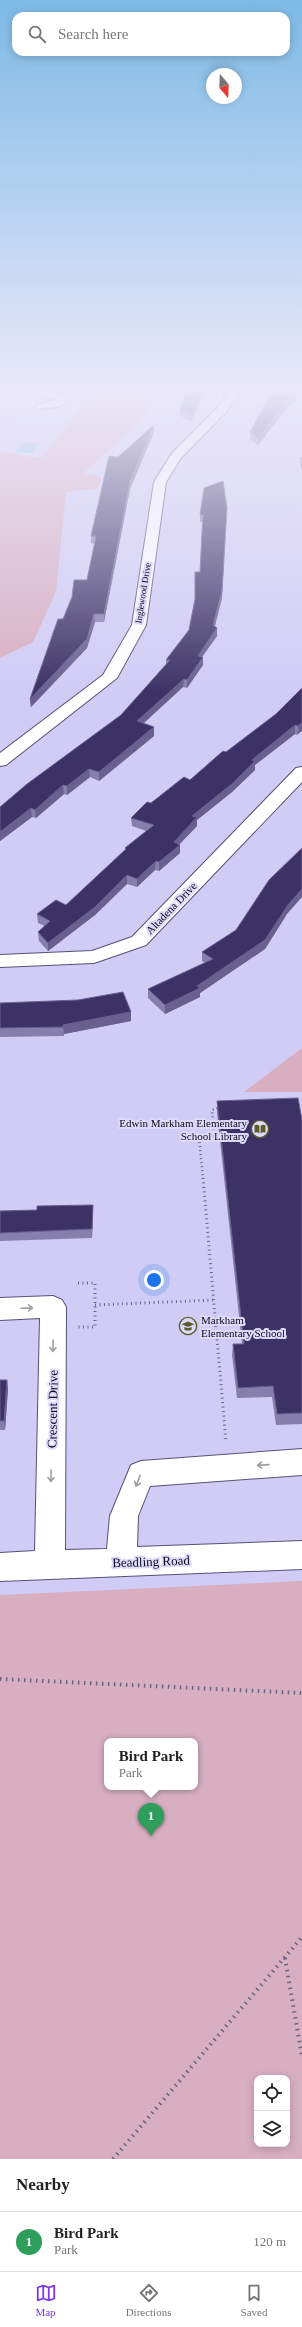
<!DOCTYPE html>
<html lang="en">
<head>
<meta charset="utf-8">
<style>
	:root { --surface:#fff; --page:#f2f2f2; --text:#222; --muted:#767676; --line:#e0e0e0; --accent:#7c3aed }
	body { margin:0; font-family:Georgia,serif; background:var(--page); color:var(--text) }
	.controls { position:absolute; right:12px; bottom:12px; display:grid; overflow:hidden; border-radius:8px; box-shadow:0 2px 10px #0003 }
	.controls button { width:36px; height:36px; display:grid; place-items:center; padding:0; border:0; border-bottom:1px solid var(--line); background:var(--surface); color:var(--text); font:20px sans-serif }
	.compass { position:absolute; left:206px; top:68px; width:36px; height:36px; border-radius:50%; background:var(--surface); box-shadow:0 2px 10px #0003; rotate:161deg }
	.you { position:absolute; left:154px; top:1280px; width:14px; height:14px; margin:-10px; border:3px solid #fff; border-radius:50%; background:#1a73e8; box-shadow:0 0 0 6px #1a73e833 }
	.badge { display:grid; place-items:center; width:26px; height:26px; border-radius:50%; background:var(--accent); color:#fff; font-size:13px; font-weight:700 }
	.pin { position:absolute; translate:-50% -33px; filter:drop-shadow(0 1px 2px #0008) }
	.pin::after { content:''; position:absolute; top:21px; width:14px; height:12px; background:inherit; clip-path:polygon(0 0,100% 0,50% 100%) }
	.popup { position:absolute; left:104px; top:1738px; width:94px; height:52px; box-sizing:border-box; display:grid; place-content:center; border-radius:8px; background:var(--surface); filter:drop-shadow(0 1px 3px #0005); font-size:13px; white-space:nowrap; color:var(--muted) }
	.popup b { font-size:15px; color:var(--text) }
	.popup::after { content:''; position:absolute; left:50%; top:100%; margin-left:-8px; border:8px solid transparent; border-top-color:var(--surface) }
	.list { margin:0; padding:0; list-style:none }
	h2 { display:flex; justify-content:space-between; align-items:center; height:52px; margin:0; padding:0 16px; font-size:17px }
	h2 small { font-size:13px; font-weight:400; color:var(--muted) }
	.list li { display:grid; grid-template-columns:26px 1fr auto; gap:12px; align-items:center; box-sizing:border-box; height:60px; padding:0 16px; border-top:1px solid var(--line) }
	.list b { display:block; font-size:15px; white-space:nowrap }
	.list p { margin:0; font-size:13px; white-space:nowrap; color:var(--muted) }
	.list em { font-size:13px; font-style:normal; color:var(--muted) }
	.icon { flex:none; width:22px; height:22px; fill:none; stroke:currentColor; stroke-width:2; stroke-linecap:round; stroke-linejoin:round }
	.map { position:relative; flex:none; width:302px; height:2159px; overflow:hidden }
	.search { position:absolute; background:var(--surface); box-shadow:0 2px 10px #0003; left:12px; right:12px; top:12px; height:44px; display:flex; align-items:center; gap:10px; box-sizing:border-box; padding:0 14px; border-radius:12px; color:var(--muted); font-size:15px }
	.sheet { height:112px; background:var(--surface) }
	nav { display:flex; justify-content:space-around; align-items:center; box-sizing:border-box; height:56px; border-top:1px solid var(--line); background:var(--surface); font-size:11px; color:var(--muted) }
	nav a { display:grid; justify-items:center; gap:2px }
	nav .on { color:var(--accent) }
	.map>svg:first-child { display:block }
	.green { fill:#d7afc0; fill-rule:evenodd }
	.water { fill:#7dc2e4 }
	.lines { fill:none; stroke-linecap:round; stroke-linejoin:round }
	.minor-casing { stroke:#565175; stroke-width:2 }
	.path-far3 { stroke:#6a6681; stroke-width:1.5; stroke-dasharray:0.5 1.5; stroke-linecap:butt }
	.path-far2 { stroke:#6a6681; stroke-width:2.5; stroke-dasharray:1 3; stroke-linecap:butt }
	.path-far1 { stroke:#6a6681; stroke-width:3; stroke-dasharray:1 3.5; stroke-linecap:butt }
	.path { stroke:#6a6681; stroke-width:4; stroke-dasharray:1.5 4.5; stroke-linecap:butt }
	.minor { fill:#fff; fill-rule:evenodd }
	.wall { fill:#867fad }
	.shaded-wall { fill:#696090 }
	.building { fill:#3c3265; stroke:#696090 }
	.oneway { stroke:#9e9da3 }
	.labels { text-anchor:middle; stroke-width:4; stroke-linejoin:round; paint-order:stroke }
	.far-street-label { font-size:9px; fill:#0d0b19; stroke:#dedafc }
	.street-label { font-size:11px; fill:#0d0b19; stroke:#dedafc }
	.poi-label { font-size:11px; fill:#0d0b19; stroke:#dedafc; text-anchor:end }
	.near-street-label { font-size:13px; fill:#0d0b19; stroke:#dedafc }
</style>
</head>
<body>
<div class="map">
<svg width="302" height="2159" viewBox="0 0 302 2159">
	<rect width="100%" height="100%" fill="#d1ccf5"/>
	<!-- green -->
	<g class="green">
		<polygon points="91,391 153,391 149,412 84,473 102,477 98,488 66,492 56,592 33,642 0,658 0,452 41,458 70,422"/>
		<polygon points="302,1048 302,1092 244,1092"/>
		<path d="M302,1581V2159H0V1595ZM107,1741H195V1787H107ZM257,2078H287V2144H257Z"/>
	</g>
	<!-- water -->
	<polygon class="water" points="23,443 39,443 31,453 15,452"/>
	<g class="lines">
		<defs>
			<g id="minor">
				<polygon points="40,391 62,393 69,400 58,407 37,409 35,407 37,405 56,399 40,395"/>
				<polygon points="229,391 239,391 228,410 181,458 166,482 146,625 117,678 6,765 0,766 0,753 103,675 132,625 154,482 172,453 219,406"/>
				<polygon points="302,767 302,782 146,945 94,963 0,967 0,955 92,951 132,937 296,768"/>
				<polygon points="53,1296 62,1300 66,1307 65,1550 107,1549 110,1516 131,1465 141,1461 302,1449 302,1475 150,1486 138,1516 137,1547 302,1541 302,1569 0,1581 0,1553 35,1551 40,1318 0,1320 0,1298"/>
			</g>
		</defs>
		<!-- minor casing -->
		<use href="#minor" class="minor-casing"/>
		<!-- path-far3 -->
		<polyline class="path-far3" points="0,422 9,420 17,422"/>
		<!-- path-far2 -->
		<polyline class="path-far2" points="203,1179 199,1137 214,1136 212,1110 218,1108"/>
		<!-- path-far1 -->
		<g class="path-far1">
			<polyline points="203,1178 226,1442"/>
			<polyline points="78,1283 95,1283 95,1327 78,1327"/>
			<polyline points="95,1305 213,1300"/>
		</g>
		<!-- path -->
		<g class="path">
			<polyline points="0,1679 302,1693"/>
			<polyline points="285,1958 302,2057"/>
			<polyline points="113,2159 302,1937"/>
		</g>
		<!-- minor -->
		<use href="#minor" class="minor"/>
	</g>
	<!-- wall -->
	<g class="wall">
		<polygon points="186,391 219,391 217,398 206,395 206,391 191,421 180,416 180,409"/>
		<polygon points="272,391 302,391 302,393 298,393 292,406 289,405 258,445 250,439 250,432"/>
		<polygon points="154,425 154,432 130,489 104,622 95,622 87,648 31,707 30,699 63,619 87,580 95,544 91,543 91,536 118,457"/>
		<polygon points="301,457 302,457 302,471 300,464"/>
		<polygon points="200,515 226,516 222,598 215,626 217,628 217,636 202,657 203,657 203,665 187,688 183,687 143,724 154,736 99,781 90,777 67,795 64,794 36,818 32,817 0,841 0,807 121,715 166,665 166,660 189,630 200,572 202,522 200,522"/>
		<polygon points="302,688 297,735 295,734 255,765 255,770 232,792 197,820 197,826 179,844 180,853 159,871 155,870 137,887 127,884 95,915 48,951 39,941 38,932 45,926 38,923 37,914 66,905 125,850 125,848 146,831 132,826 131,818 151,803 190,780 276,714"/>
		<polygon points="287,914 265,949 200,993 200,997 165,1014 148,998 148,989 205,963 202,961 202,952"/>
		<polygon points="0,1003 131,1021 64,1034 64,1036 0,1037"/>
		<polygon points="217,1101 302,1120 302,1424 276,1425 272,1397 237,1398 232,1355 233,1344 242,1344 217,1113"/>
		<polygon points="93,1205 92,1238 0,1241 0,1211 37,1210"/>
		<polygon points="0,1380 7,1380 8,1389 5,1430 0,1430"/>
	</g>
	<!-- shaded-wall -->
	<g class="shaded-wall">
		<polygon points="203,391 206,391 191,421 191,414"/>
		<polygon points="217,391 219,391 217,398"/>
		<polygon points="297,391 298,391 298,393 292,406 293,399"/>
		<polygon points="289,399 289,405 258,445 258,438"/>
		<polygon points="154,425 154,432 130,489 104,622 104,614 130,482"/>
		<polygon points="226,516 222,598 213,633 213,625"/>
		<polygon points="94,614 95,622 87,648 31,707 30,699"/>
		<polygon points="217,628 217,636 197,664 198,656"/>
		<polygon points="203,657 203,665 187,688 187,680"/>
		<polygon points="184,679 183,687 137,729 137,721"/>
		<polygon points="302,723 302,731 297,735 298,726"/>
		<polygon points="295,725 295,734 255,765 255,770 232,792 197,820 197,826 177,847 180,845 180,853 159,871 159,862 192,816 252,760"/>
		<polygon points="154,727 154,736 99,781 99,772"/>
		<polygon points="89,769 90,777 67,795 67,786"/>
		<polygon points="63,785 64,794 36,818 35,810"/>
		<polygon points="31,808 32,817 0,841 0,832"/>
		<polygon points="156,861 155,870 137,887 137,879"/>
		<polygon points="127,875 127,884 95,915 48,951 48,943"/>
		<polygon points="302,889 302,897 287,914 265,949 200,993 200,997 165,1014 165,1005 197,986 288,905"/>
		<polygon points="131,1012 131,1021 64,1034 64,1036 63,1025"/>
		<polygon points="93,1205 93,1214 92,1238 92,1229"/>
		<polygon points="7,1380 8,1389 5,1430 4,1421"/>
	</g>
	<!-- building -->
	<g class="building">
		<polygon points="186,391 203,391 191,414 180,409"/>
		<polygon points="272,391 297,391 293,399 289,399 258,438 250,432"/>
		<polygon points="154,425 130,482 104,614 94,614 87,639 30,699 58,619 63,619 72,597 74,580 87,580 96,536 91,536 109,456 118,457"/>
		<polygon points="223,481 227,508 222,591 213,625 217,628 198,656 203,657 187,680 184,679 137,721 154,727 99,772 89,769 67,786 63,785 35,810 31,808 0,832 0,807 27,784 121,715 170,660 166,660 189,630 195,599 195,572 200,572 203,515 200,515 204,488"/>
		<polygon points="302,688 302,723 298,726 295,725 252,760 255,761 233,783 192,816 197,817 174,842 180,845 159,862 156,861 137,879 127,875 95,907 48,943 38,932 50,921 37,914 56,900 66,905 126,849 125,848 154,825 131,818 147,802 151,803 184,777 190,780 223,751 226,752 276,714"/>
		<polygon points="302,848 302,889 288,905 265,940 197,986 200,988 165,1005 148,989 213,959 202,952 236,930 269,880"/>
		<polygon points="123,992 131,1012 63,1025 63,1027 0,1028 0,1003 78,1000"/>
		<polygon points="298,1098 302,1120 302,1413 277,1414 273,1386 238,1388 233,1344 244,1344 217,1101"/>
		<polygon points="93,1205 92,1229 0,1233 0,1211 37,1210 37,1206"/>
		<polygon points="0,1380 7,1380 4,1421 0,1421"/>
	</g>
	<!-- one-way arrows -->
	<defs><path id="oneway-shaft" d="M-6 0H5M1.5-3L5.5 0L1.5 3" fill="none" stroke-width="1.6" stroke-linecap="round" stroke-linejoin="round"/></defs>
	<g class="oneway">
		<use href="#oneway-shaft" transform="translate(27 1308) rotate(-2)"/>
		<use href="#oneway-shaft" transform="translate(53 1346) rotate(91)"/>
		<use href="#oneway-shaft" transform="translate(263 1465) rotate(176)"/>
		<use href="#oneway-shaft" transform="translate(51 1476) rotate(91)"/>
		<use href="#oneway-shaft" transform="translate(138 1481) rotate(111)"/>
	</g>
	<!-- sky -->
	<linearGradient id="sky" x2="0" y2="1"><stop stop-color="#7dbae6"/><stop offset="0.56" stop-color="#eae8fa"/><stop offset="1" stop-color="#eae8fa" stop-opacity="0"/></linearGradient>
	<rect width="302" height="693" fill="url(#sky)"/>
	<!-- icons -->
	<defs>
		<symbol id="library-ring" viewBox="-11 -11 22 22"><circle r="9.5" fill="#dedafc" stroke="#5a5c29" stroke-width="1.5"/><path d="M-6-4Q-3-5.5-.7-3.5V5Q-3 3-6 4ZM6-4Q3-5.5 .7-3.5V5Q3 3 6 4Z" fill="#5a5c29"/></symbol>
		<symbol id="school-ring" viewBox="-11 -11 22 22"><circle r="9.5" fill="#dedafc" stroke="#5a5c29" stroke-width="1.5"/><path d="M0-5L7-2L0 1L-7-2ZM-4 1L0 2.5L4 1V4Q0 6-4 4Z" fill="#5a5c29"/></symbol>
	</defs>
	<g fill-rule="evenodd">
		<use href="#library-ring" x="250" y="1119" width="20" height="20"/>
		<use href="#school-ring" x="178" y="1316" width="20" height="20"/>
	</g>
	<g class="labels">
		<!-- far-street labels -->
		<g class="far-street-label">
			<text transform="translate(143 593) rotate(-81)" y="3">Inglewood Drive</text>
		</g>
		<!-- street labels -->
		<g class="street-label">
			<text transform="translate(171 908) rotate(-46)" y="4">Altadena Drive</text>
		</g>
		<!-- poi labels -->
		<g class="poi-label">
			<text x="247" y="1127">Edwin Markham Elementary<tspan x="247" dy="13">School Library</tspan></text>
			<text x="201" y="1324" text-anchor="start">Markham<tspan x="201" dy="13">Elementary School</tspan></text>
		</g>
		<!-- near-street labels -->
		<g class="near-street-label">
			<text transform="translate(52 1409) rotate(-89)" y="5">Crescent Drive</text>
			<text transform="translate(151 1561) rotate(-2)" y="5">Beadling Road</text>
		</g>
	</g>
</svg>
<div class="controls">
<button><svg class="icon" aria-label="locate" viewBox="0 0 24 24"><circle cx="12" cy="12" r="6"/><path d="M12 2v4M12 18v4M2 12h4M18 12h4"/></svg></button>
<button><svg class="icon" aria-label="layers" viewBox="0 0 24 24"><path d="M12 4l9 5-9 5-9-5zM3 14l9 5 9-5"/></svg></button>
</div>
<svg class="compass" viewBox="-18 -18 36 36"><path d="M0-13l5 13h-10z" fill="#e53935"/><path d="M0 13l5-13h-10z" fill="#767676"/></svg>
<div class="you"></div>
<div class="pin badge" style="left:151px;top:1836px;background:#2e9e5b">1</div>
<div class="popup"><b>Bird Park</b>Park</div>
<div class="search"><svg class="icon" aria-label="search" viewBox="0 0 24 24"><circle cx="10" cy="10" r="6"/><path d="M15 15l6 6"/></svg>Search here</div>
</div>
<section class="sheet">
<h2>Nearby<small></small></h2>
<ul class="list">
<li><span class="badge" style="background:#2e9e5b">1</span><div><b>Bird Park</b><p>Park</p></div><em>120 m</em></li>
</ul>
</section>
<nav>
<a class="on"><svg class="icon" aria-label="map" viewBox="0 0 24 24"><path d="M3 6l6-2 6 2 6-2v14l-6 2-6-2-6 2zM9 4v14M15 6v14"/></svg>Map</a>
<a><svg class="icon" aria-label="directions" viewBox="0 0 24 24"><path d="M12 3l9 9-9 9-9-9zM9 14v-3h6M13 9l2 2-2 2"/></svg>Directions</a>
<a><svg class="icon" aria-label="saved" viewBox="0 0 24 24"><path d="M7 4h10v16l-5-4-5 4z"/></svg>Saved</a>
</nav>
</body>
</html>
